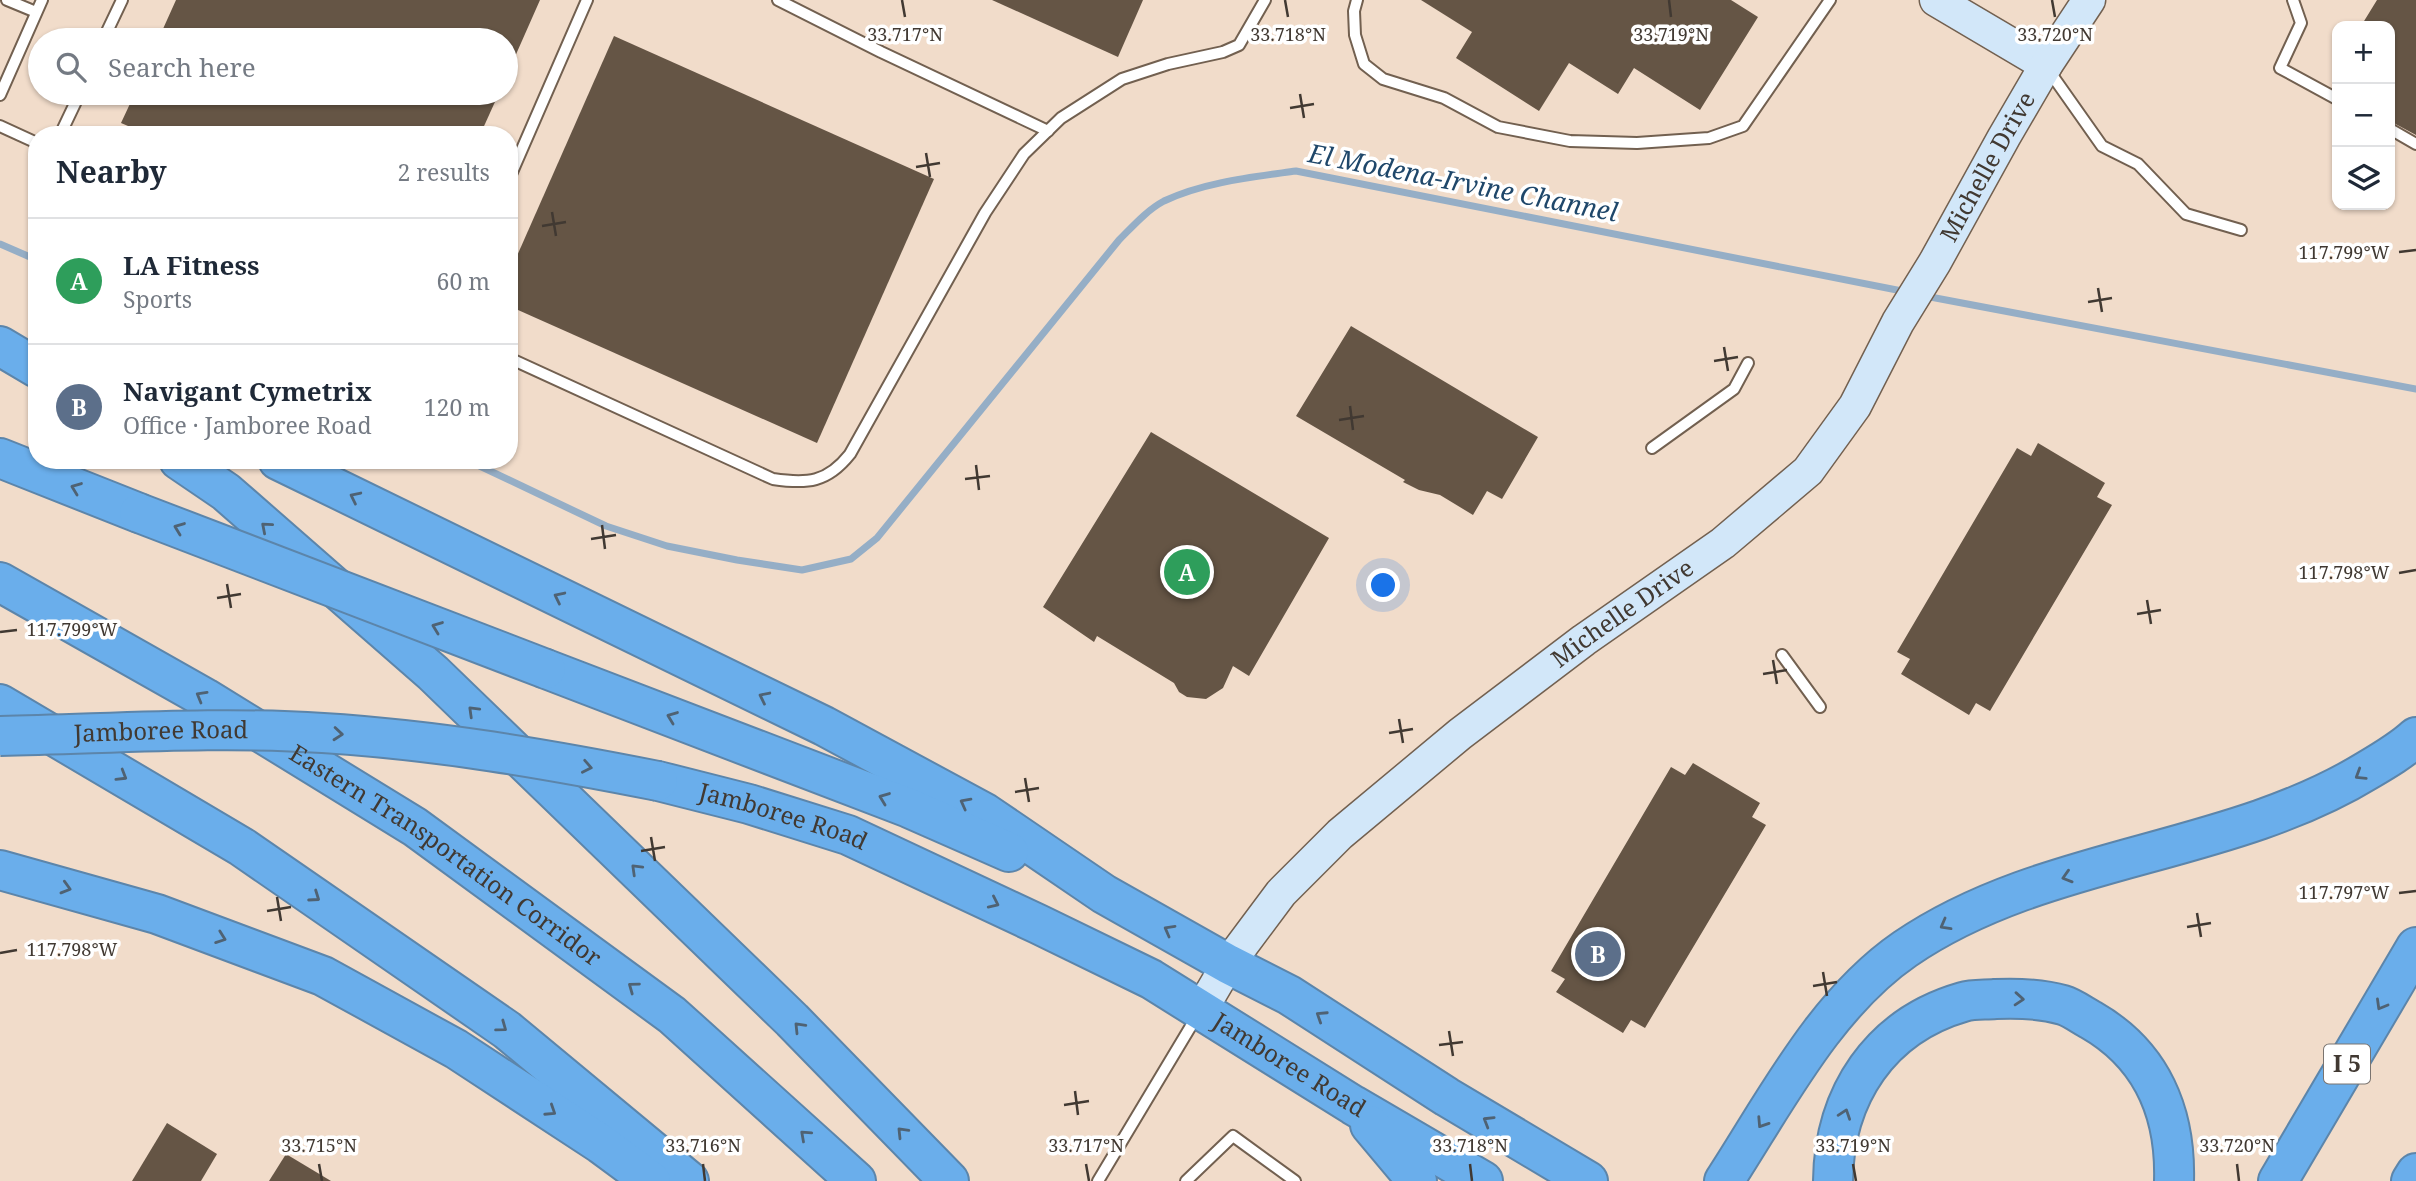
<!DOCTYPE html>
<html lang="en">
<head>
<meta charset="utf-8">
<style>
	:root { --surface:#fff; --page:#f6f6f7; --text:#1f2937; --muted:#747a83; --line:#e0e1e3; --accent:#d93025 }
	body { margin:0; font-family:"Noto Serif",serif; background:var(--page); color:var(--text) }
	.controls { position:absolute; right:21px; top:21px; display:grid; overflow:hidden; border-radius:14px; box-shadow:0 2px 5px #0004 }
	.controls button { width:63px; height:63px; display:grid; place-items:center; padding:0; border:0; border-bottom:2px solid var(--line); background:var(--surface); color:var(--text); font:35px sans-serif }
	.you { position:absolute; left:1384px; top:586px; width:24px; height:24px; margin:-18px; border:5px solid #fff; border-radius:50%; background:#1a73e8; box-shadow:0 0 0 10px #1a73e833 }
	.badge { display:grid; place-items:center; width:46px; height:46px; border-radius:50%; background:var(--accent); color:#fff; font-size:23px; font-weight:700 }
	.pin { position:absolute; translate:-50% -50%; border:4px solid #fff; box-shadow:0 2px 7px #0006 }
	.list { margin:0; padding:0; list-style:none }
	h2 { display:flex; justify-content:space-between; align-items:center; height:91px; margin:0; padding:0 28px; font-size:30px }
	h2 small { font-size:23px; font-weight:400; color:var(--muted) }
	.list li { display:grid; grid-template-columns:46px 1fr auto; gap:21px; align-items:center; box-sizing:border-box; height:126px; padding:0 28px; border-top:2px solid var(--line) }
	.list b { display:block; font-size:26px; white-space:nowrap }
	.list p { margin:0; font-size:23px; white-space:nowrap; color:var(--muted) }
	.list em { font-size:23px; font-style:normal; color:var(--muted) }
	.icon { flex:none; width:38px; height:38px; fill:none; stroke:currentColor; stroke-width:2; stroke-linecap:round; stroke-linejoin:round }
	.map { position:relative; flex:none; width:2416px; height:1181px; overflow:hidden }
	.search { position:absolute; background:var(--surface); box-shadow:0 2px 5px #0004; left:28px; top:28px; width:490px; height:77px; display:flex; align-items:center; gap:18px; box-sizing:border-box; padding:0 24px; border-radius:38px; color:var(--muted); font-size:26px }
	.panel { position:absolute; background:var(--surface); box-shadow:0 2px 5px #0004; left:28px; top:126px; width:490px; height:343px; border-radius:28px }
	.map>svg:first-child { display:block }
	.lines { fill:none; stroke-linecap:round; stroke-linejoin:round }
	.stream { stroke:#95aec6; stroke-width:7 }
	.building { fill:#655545 }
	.lane-casing { stroke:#726050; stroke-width:14 }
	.secondary-casing { stroke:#726050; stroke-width:35 }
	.highway-casing { stroke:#5c85aa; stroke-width:42 }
	.lane { stroke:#fff; stroke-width:10 }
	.secondary { stroke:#d2e7f9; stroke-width:32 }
	.highway { stroke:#6aaeeb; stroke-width:38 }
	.highway-bridge-casing { stroke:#5c85aa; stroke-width:42; stroke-linecap:butt }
	.highway-bridge { stroke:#6aaeeb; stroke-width:38 }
	.oneway { stroke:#4f6273 }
	.ticks { fill:none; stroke:#413932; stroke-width:2.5 }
	.labels { text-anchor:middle; stroke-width:7; stroke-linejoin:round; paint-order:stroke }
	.shield { fill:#fff; stroke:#7a7470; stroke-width:2 }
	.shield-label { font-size:23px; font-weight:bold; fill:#413932 }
	.street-label { font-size:24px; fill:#413932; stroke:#fff }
	.water-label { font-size:26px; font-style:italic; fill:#1f476a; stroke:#fff }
	.ticks-label { font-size:18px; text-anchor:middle; fill:#413932; stroke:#fff; stroke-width:7; stroke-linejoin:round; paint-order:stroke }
</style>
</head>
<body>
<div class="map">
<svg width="2416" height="1181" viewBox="0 0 2416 1181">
	<rect width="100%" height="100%" fill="#f1dcca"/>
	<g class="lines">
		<!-- stream -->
		<g class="stream">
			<polyline points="0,244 37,260"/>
			<polyline points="1925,296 2416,389"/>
			<path d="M467,460L606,526L667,546L737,560L802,570L851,559L877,538L1119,240C1133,226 1147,210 1164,201C1204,182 1253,177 1296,171L1907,292"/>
		</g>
	</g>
	<!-- building -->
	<g class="building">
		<polygon points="176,0 540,0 506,77 506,40 158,40"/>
		<polygon points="992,0 1143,0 1118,57"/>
		<polygon points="1421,0 1731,0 1758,17 1700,110 1634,68 1618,94 1569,63 1539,111 1456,58 1472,32"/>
		<polygon points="2377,0 2416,0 2416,135 2390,121 2390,26 2361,26"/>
		<polygon points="614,36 934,179 817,443 509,306 509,274"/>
		<polygon points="135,93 499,93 480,135 149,135 121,123"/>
		<polygon points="1351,326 1538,437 1502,499 1487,491 1473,515 1440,495 1419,490 1403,482 1405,480 1296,416"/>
		<polygon points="1151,432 1329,538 1249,676 1233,666 1223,688 1206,699 1187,697 1179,692 1174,683 1097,636 1094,642 1043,607"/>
		<polygon points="2038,443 2105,483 2097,497 2112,505 1990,711 1976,703 1969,715 1901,674 1910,659 1897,652 2017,448 2031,456"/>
		<polygon points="1693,763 1760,803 1752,817 1766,825 1645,1028 1631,1020 1623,1033 1556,992 1565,979 1551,971 1671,767 1685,775"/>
		<polygon points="167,1123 217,1154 201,1181 132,1181"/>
		<polygon points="286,1154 331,1181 269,1181"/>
	</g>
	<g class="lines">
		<defs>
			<g id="lane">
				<polyline points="7,0 36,12"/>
				<polyline points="778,0 881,52 1048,131"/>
				<polyline points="1357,0 1354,11 1355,35 1364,64 1383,79 1444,98 1498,127 1570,141 1637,143 1709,138 1743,126 1830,0"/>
				<polyline points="2293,0 2301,23 2280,68 2337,99"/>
				<polyline points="103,40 122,0"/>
				<polyline points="2047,68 2102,146 2138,164 2186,214 2241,230"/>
				<polyline points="0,95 42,0"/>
				<polyline points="0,126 37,143"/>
				<polyline points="2390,129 2416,144"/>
				<polyline points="60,135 80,93"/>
				<polyline points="509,179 587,0"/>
				<path d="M509,358L773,479C807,484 827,483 850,454L985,213L1024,154L1061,118L1122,79L1168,64L1223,52L1239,45L1265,0"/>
				<polyline points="1652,448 1734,389 1748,363"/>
				<polyline points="1782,655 1820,707"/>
				<polyline points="1098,1181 1197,1016"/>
				<polyline points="1186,1181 1233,1136 1295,1181"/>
			</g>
			<g id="secondary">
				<polyline points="1936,0 2046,65"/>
				<path id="s1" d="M1201,1010L1228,964L1281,893L1340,834L1460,734L1584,640L1723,543L1808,471L1855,406L1898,322L1935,262L2004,137L2046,65L2089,0"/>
			</g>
			<g id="highway">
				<polyline points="0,346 37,368"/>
				<polyline points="0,458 139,513"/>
				<polyline points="179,460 226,492 433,673 792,1020 949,1181"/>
				<polyline points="278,460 824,726 985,813 1104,894 1228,964 1289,995 1447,1097 1588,1181"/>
				<path id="s2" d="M0,582L205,698L415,827L672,1015L856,1181"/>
				<polyline points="546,669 909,808 1009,852"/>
				<polyline points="0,704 242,847 507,1030 689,1181"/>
				<path id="s3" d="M658,781L749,804L848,835L1038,924L1151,979L1353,1105L1483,1181"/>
				<polyline points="0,870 157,914 323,976 456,1049 601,1144 651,1181"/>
				<polyline points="1370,1125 1417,1181"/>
				<path d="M1724,1181C1776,1101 1825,1004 1905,949C2044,854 2226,857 2368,770C2385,760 2402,750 2416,737"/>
				<path d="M1833,1181C1834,1095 1880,1026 1963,1002C1973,999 1985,1000 1995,999C2017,998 2042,999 2063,1005C2073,1008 2083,1016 2091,1020C2152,1055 2176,1113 2174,1181"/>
				<polyline points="2278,1181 2416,947"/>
				<polyline points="2411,1181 2416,1173"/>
			</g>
		</defs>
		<!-- lane casing -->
		<use href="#lane" class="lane-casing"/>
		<!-- secondary casing -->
		<use href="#secondary" class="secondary-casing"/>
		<!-- highway casing -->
		<use href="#highway" class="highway-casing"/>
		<!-- lane -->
		<use href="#lane" class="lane"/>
		<!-- secondary -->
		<use href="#secondary" class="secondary"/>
		<!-- highway -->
		<use href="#highway" class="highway"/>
		<defs>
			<g id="highway-bridge">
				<polyline points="139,513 546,669"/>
				<path id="s4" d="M0,736C107,734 216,726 323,733C436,740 547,759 658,781"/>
			</g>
		</defs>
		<!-- highway-bridge casing -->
		<use href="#highway-bridge" class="highway-bridge-casing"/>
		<!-- highway-bridge -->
		<use href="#highway-bridge" class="highway-bridge"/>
	</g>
	<!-- one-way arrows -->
	<defs><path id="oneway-chevron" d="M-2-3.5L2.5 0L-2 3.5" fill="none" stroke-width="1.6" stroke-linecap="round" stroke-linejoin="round" transform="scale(1.75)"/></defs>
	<g class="oneway">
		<use href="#oneway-chevron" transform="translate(76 488) rotate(-159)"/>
		<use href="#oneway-chevron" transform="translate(355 497) rotate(-154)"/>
		<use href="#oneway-chevron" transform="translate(266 527) rotate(-139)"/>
		<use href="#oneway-chevron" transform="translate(179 528) rotate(-159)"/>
		<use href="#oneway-chevron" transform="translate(559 597) rotate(-154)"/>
		<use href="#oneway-chevron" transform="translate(437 627) rotate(-159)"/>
		<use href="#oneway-chevron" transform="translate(201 696) rotate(-150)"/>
		<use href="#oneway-chevron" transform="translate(764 697) rotate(-154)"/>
		<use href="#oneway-chevron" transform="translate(473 711) rotate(-136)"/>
		<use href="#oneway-chevron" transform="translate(672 717) rotate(-159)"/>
		<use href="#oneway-chevron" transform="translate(338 734) rotate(5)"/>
		<use href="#oneway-chevron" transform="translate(587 767) rotate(11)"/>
		<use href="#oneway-chevron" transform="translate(2360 775) rotate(148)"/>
		<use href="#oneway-chevron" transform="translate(122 776) rotate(31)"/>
		<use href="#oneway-chevron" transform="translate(884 798) rotate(-159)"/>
		<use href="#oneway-chevron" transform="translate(965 803) rotate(-152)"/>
		<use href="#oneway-chevron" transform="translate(636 869) rotate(-136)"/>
		<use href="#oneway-chevron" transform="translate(2067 877) rotate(163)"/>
		<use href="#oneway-chevron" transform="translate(66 888) rotate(16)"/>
		<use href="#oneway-chevron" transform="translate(315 897) rotate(35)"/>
		<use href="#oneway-chevron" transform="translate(994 903) rotate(25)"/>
		<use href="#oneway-chevron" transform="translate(1945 925) rotate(151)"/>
		<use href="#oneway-chevron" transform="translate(1169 930) rotate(-151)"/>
		<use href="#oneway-chevron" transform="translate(221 938) rotate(20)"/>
		<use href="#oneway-chevron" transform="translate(633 987) rotate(-144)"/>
		<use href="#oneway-chevron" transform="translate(2019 999) rotate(4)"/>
		<use href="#oneway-chevron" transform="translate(2381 1005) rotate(120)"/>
		<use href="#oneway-chevron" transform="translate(1321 1016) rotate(-147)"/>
		<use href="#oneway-chevron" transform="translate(502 1027) rotate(36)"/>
		<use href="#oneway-chevron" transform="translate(799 1027) rotate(-134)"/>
		<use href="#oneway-chevron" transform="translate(551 1111) rotate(33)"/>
		<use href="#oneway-chevron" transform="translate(1845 1114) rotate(-71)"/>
		<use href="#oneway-chevron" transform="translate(1488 1121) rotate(-149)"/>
		<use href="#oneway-chevron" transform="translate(1762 1123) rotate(123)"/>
		<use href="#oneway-chevron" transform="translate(902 1132) rotate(-134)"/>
		<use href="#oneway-chevron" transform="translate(805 1135) rotate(-138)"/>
	</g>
	<!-- ticks -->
	<path class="ticks" d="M902,0L905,17M1285,0L1288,17M1669,0L1671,17M2052,0L2055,17M1300,94L1304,118M1290,108L1314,104M926,153L930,177M916,167L940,163M552,212L556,236M542,226L566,222M2399,252L2416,250M2098,288L2102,312M2088,302L2112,298M1724,347L1728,371M1714,361L1738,357M1350,406L1353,430M1339,420L1364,416M976,465L979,490M965,479L990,476M602,525L605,549M591,539L616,535M2399,573L2416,570M227,584L231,608M217,598L241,594M2147,600L2151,624M2137,614L2161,610M0,632L17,630M1773,660L1777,684M1763,674L1787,670M1399,719L1403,743M1389,733L1413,729M1025,778L1029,802M1015,792L1039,788M651,837L655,861M641,851L665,847M2399,893L2416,891M277,897L281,921M267,911L291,907M2197,913L2201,937M2187,927L2211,923M0,953L17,950M1823,972L1827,996M1813,986L1837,982M1449,1031L1453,1056M1439,1045L1463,1042M1075,1091L1078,1115M1064,1105L1089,1101M319,1164L322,1181M703,1164L705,1181M1086,1164L1089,1181M1470,1164L1472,1181M1853,1164L1856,1181M2237,1164L2239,1181"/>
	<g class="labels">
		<!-- shield labels -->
		<rect class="shield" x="2324" y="1044.5" width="46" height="39" rx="5"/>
		<g class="shield-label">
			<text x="2347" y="1072">I 5</text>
		</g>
		<!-- street labels -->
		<g class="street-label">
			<text dy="8" stroke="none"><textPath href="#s1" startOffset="1172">Michelle Drive</textPath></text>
			<text dy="8" stroke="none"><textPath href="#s1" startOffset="584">Michelle Drive</textPath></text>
			<text dy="8" stroke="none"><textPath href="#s4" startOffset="161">Jamboree Road</textPath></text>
			<text dy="8" stroke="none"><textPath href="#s3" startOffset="130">Jamboree Road</textPath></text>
			<text dy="8" stroke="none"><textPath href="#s2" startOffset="523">Eastern Transportation Corridor</textPath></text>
			<text dy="8" stroke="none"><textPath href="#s3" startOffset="696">Jamboree Road</textPath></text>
		</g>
		<!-- water labels -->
		<g class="water-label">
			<text transform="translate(1463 183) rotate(11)" y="9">El Modena-Irvine Channel</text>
		</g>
	</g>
	<g class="ticks-label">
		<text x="905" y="41">33.717°N</text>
		<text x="1288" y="41">33.718°N</text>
		<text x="1671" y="41">33.719°N</text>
		<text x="2055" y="41">33.720°N</text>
		<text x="2344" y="259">117.799°W</text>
		<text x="2344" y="579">117.798°W</text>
		<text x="72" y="636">117.799°W</text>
		<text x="2344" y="899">117.797°W</text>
		<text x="72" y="956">117.798°W</text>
		<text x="319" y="1152">33.715°N</text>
		<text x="703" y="1152">33.716°N</text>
		<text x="1086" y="1152">33.717°N</text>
		<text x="1470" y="1152">33.718°N</text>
		<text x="1853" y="1152">33.719°N</text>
		<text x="2237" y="1152">33.720°N</text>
	</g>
</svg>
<div class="controls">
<button>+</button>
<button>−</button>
<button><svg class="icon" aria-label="layers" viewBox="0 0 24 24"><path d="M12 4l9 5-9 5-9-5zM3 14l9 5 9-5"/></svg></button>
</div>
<div class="you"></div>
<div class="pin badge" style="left:1187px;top:572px;background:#2e9e5b">A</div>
<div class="pin badge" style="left:1598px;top:954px;background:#5c6f8a">B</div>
<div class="search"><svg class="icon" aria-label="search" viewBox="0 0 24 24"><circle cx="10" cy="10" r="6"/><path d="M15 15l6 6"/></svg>Search here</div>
<section class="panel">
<h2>Nearby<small>2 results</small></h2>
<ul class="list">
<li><span class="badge" style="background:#2e9e5b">A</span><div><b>LA Fitness</b><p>Sports</p></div><em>60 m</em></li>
<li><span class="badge" style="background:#5c6f8a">B</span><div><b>Navigant Cymetrix</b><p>Office · Jamboree Road</p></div><em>120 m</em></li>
</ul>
</section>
</div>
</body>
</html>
